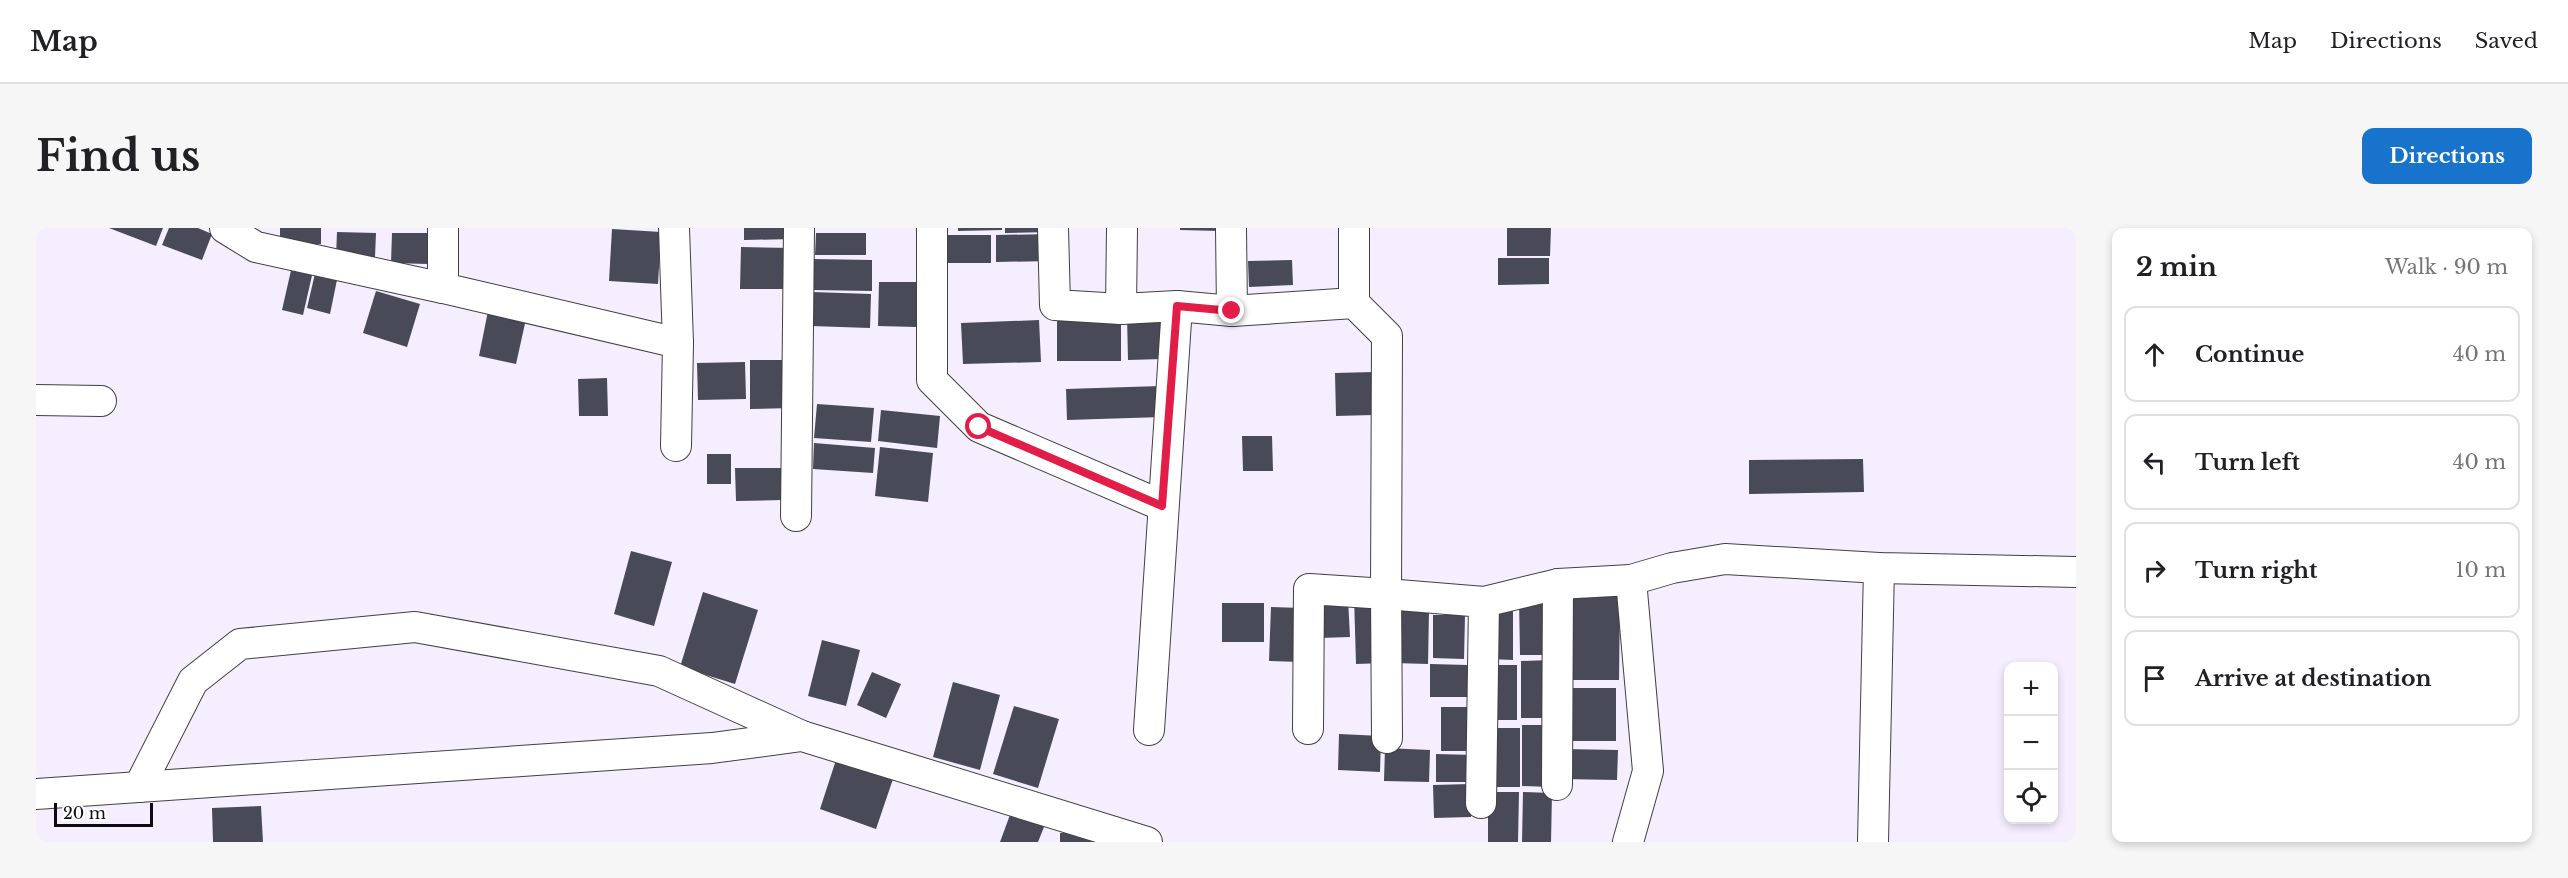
<!DOCTYPE html>
<html lang="en">
<head>
<meta charset="utf-8">
<style>
	:root { --surface:#fff; --page:#f6f6f6; --text:#202124; --muted:#757577; --line:#e0e0e0; --accent:#1773cb }
	body { margin:0; font-family:"Libre Baskerville",serif; background:var(--page); color:var(--text) }
	.controls { position:absolute; right:18px; bottom:18px; display:grid; overflow:hidden; border-radius:12px; box-shadow:0 3px 9px #0003 }
	.controls button { width:54px; height:54px; display:grid; place-items:center; padding:0; border:0; border-bottom:2px solid var(--line); background:var(--surface); color:var(--text); font:30px sans-serif }
	.scale { position:absolute; left:18px; bottom:15px; width:99px; box-sizing:border-box; padding-left:6px; border:3px solid #0d0d0d; border-top:0; font-size:16px; line-height:21px; white-space:nowrap; color:#0d0d0d; -webkit-text-stroke:4px #fff; paint-order:stroke }
	.stop { position:absolute; width:18px; height:18px; margin:-14px; border:4px solid #e11d48; border-radius:50%; background:#fff }
	.stop.end { background:#e11d48; border-color:#fff; box-shadow:0 2px 6px #0008 }
	.list { margin:0; padding:0; list-style:none }
	h2 { display:flex; justify-content:space-between; align-items:center; height:78px; margin:0; padding:0 24px; font-size:26px }
	h2 small { font-size:20px; font-weight:400; color:var(--muted) }
	.list li { display:grid; grid-template-columns:39px 1fr auto; gap:18px; align-items:center; box-sizing:border-box; height:96px; margin:0 12px 12px; padding:0 12px; border:2px solid var(--line); border-radius:12px }
	.list b { display:block; font-size:22px; white-space:nowrap }
	.list em { font-size:20px; font-style:normal; color:var(--muted) }
	.icon { flex:none; width:33px; height:33px; fill:none; stroke:currentColor; stroke-width:2; stroke-linecap:round; stroke-linejoin:round }
	.map { position:relative; flex:none; width:2040px; height:614px; overflow:hidden; border-radius:12px }
	header { display:flex; align-items:center; gap:36px; box-sizing:border-box; height:84px; padding:0 30px; background:var(--surface); border-bottom:2px solid var(--line) }
	header strong { font-size:28px }
	nav { display:flex; gap:33px; margin-inline-start:auto; font-size:21px }
	.intro { display:flex; align-items:center; justify-content:space-between; box-sizing:border-box; height:144px; padding:0 36px }
	h1 { margin:0; font-size:42px }
	.button { padding:15px 27px; border-radius:12px; background:var(--accent); color:#fff; font-size:21px; font-weight:700 }
	main { display:flex; gap:36px; padding:0 36px }
	aside { flex:1; background:var(--surface); border-radius:12px; box-shadow:0 3px 9px #0003 }
	.map>svg:first-child { display:block }
	.building { fill:#494a57 }
	.lines { fill:none; stroke-linecap:round; stroke-linejoin:round }
	.street-casing { stroke:#404040; stroke-width:32 }
	.street { stroke:#fff; stroke-width:30 }
	.route { stroke:#e11d48; stroke-width:8 }
</style>
</head>
<body>
<header>
<strong>Map</strong>
<nav><a>Map</a><a>Directions</a><a>Saved</a></nav>
</header>
<div class="intro"><h1>Find us</h1><a class="button">Directions</a></div>
<main>
<div class="map">
<svg width="2040" height="614" viewBox="0 0 2040 614">
	<rect width="100%" height="100%" fill="#f4eeff"/>
	<!-- building -->
	<g class="building">
		<polygon points="73,0 127,0 120,18"/>
		<polygon points="133,0 162,0 176,6 166,32 126,17"/>
		<polygon points="244,0 285,0 285,16 244,18"/>
		<polygon points="708,0 758,0 758,11 708,12"/>
		<polygon points="922,0 966,0 966,2 922,3"/>
		<polygon points="969,0 1014,0 1015,4 969,5"/>
		<polygon points="1144,0 1185,0 1184,3 1144,2"/>
		<polygon points="1471,0 1515,0 1514,28 1471,28"/>
		<polygon points="576,1 625,4 622,56 573,53"/>
		<polygon points="301,4 340,5 339,29 300,29"/>
		<polygon points="356,5 392,5 392,36 355,35"/>
		<polygon points="780,5 830,5 830,27 779,27"/>
		<polygon points="1015,6 1015,33 960,34 960,7"/>
		<rect x="912" y="7" width="43" height="28"/>
		<polygon points="705,19 758,20 758,61 704,61"/>
		<polygon points="1462,30 1513,30 1513,56 1462,57"/>
		<polygon points="777,31 836,32 836,63 777,62"/>
		<polygon points="1256,32 1257,57 1213,59 1212,33"/>
		<polygon points="281,37 303,42 294,86 271,80"/>
		<polygon points="256,38 277,43 267,87 246,82"/>
		<polygon points="843,54 880,54 880,99 842,98"/>
		<polygon points="340,63 384,76 371,119 327,105"/>
		<polygon points="776,64 835,66 834,100 775,98"/>
		<polygon points="452,83 490,91 480,136 443,128"/>
		<polygon points="1125,87 1126,131 1092,132 1091,88"/>
		<polygon points="1003,92 1005,134 927,136 925,95"/>
		<rect x="1021" y="93" width="64" height="40"/>
		<polygon points="714,132 757,132 757,180 714,181"/>
		<polygon points="709,134 710,171 662,172 661,135"/>
		<polygon points="1337,144 1337,187 1300,188 1299,145"/>
		<polygon points="571,150 572,188 543,188 542,151"/>
		<polygon points="1124,158 1126,189 1031,192 1030,161"/>
		<polygon points="781,176 838,180 835,214 778,210"/>
		<polygon points="845,182 904,188 901,220 842,213"/>
		<polygon points="1206,208 1236,208 1237,243 1207,243"/>
		<polygon points="778,215 839,220 837,245 777,241"/>
		<polygon points="844,219 897,225 892,274 839,268"/>
		<rect x="671" y="226" width="24" height="30"/>
		<polygon points="1827,231 1828,264 1713,266 1713,232"/>
		<polygon points="699,240 746,240 746,272 700,273"/>
		<polygon points="595,323 636,334 618,398 578,386"/>
		<polygon points="667,364 722,382 699,456 644,439"/>
		<polygon points="1532,366 1584,366 1583,452 1532,452"/>
		<polygon points="1318,368 1348,368 1349,435 1320,436"/>
		<polygon points="1312,371 1314,409 1283,410 1282,372"/>
		<polygon points="1483,371 1510,371 1511,427 1484,427"/>
		<rect x="1186" y="375" width="42" height="39"/>
		<polygon points="1477,376 1477,432 1454,431 1453,377"/>
		<polygon points="1235,379 1266,380 1264,434 1233,433"/>
		<polygon points="1358,382 1393,382 1392,436 1358,435"/>
		<polygon points="1397,387 1429,387 1428,431 1397,430"/>
		<polygon points="786,412 824,422 810,478 772,468"/>
		<polygon points="1514,432 1515,490 1485,490 1485,433"/>
		<polygon points="1394,436 1431,437 1431,469 1394,469"/>
		<rect x="1453" y="437" width="28" height="55"/>
		<polygon points="836,444 865,456 850,490 821,477"/>
		<polygon points="917,454 964,467 944,542 897,529"/>
		<polygon points="1527,460 1580,460 1580,513 1528,513"/>
		<polygon points="978,478 1023,491 1002,560 957,546"/>
		<rect x="1405" y="479" width="31" height="44"/>
		<polygon points="1486,497 1515,497 1514,559 1486,558"/>
		<rect x="1453" y="500" width="31" height="59"/>
		<polygon points="1303,506 1345,508 1344,544 1302,542"/>
		<polygon points="1349,520 1394,522 1393,554 1348,553"/>
		<polygon points="1528,521 1582,522 1581,552 1527,551"/>
		<polygon points="1400,526 1440,527 1440,554 1400,554"/>
		<polygon points="800,532 857,551 840,601 784,581"/>
		<polygon points="1435,556 1435,589 1398,590 1397,557"/>
		<polygon points="1452,564 1483,564 1482,614 1452,614"/>
		<polygon points="1487,564 1516,565 1515,614 1486,614"/>
		<polygon points="978,576 1012,589 1002,614 964,614"/>
		<polygon points="225,578 227,614 177,614 176,580"/>
		<rect x="1024" y="605" width="42" height="9"/>
	</g>
	<g class="lines">
		<defs>
			<g id="street">
				<polyline points="189,0 220,19 407,60"/>
				<polyline points="407,0 407,60 642,115"/>
				<polyline points="638,0 642,115 640,218"/>
				<polyline points="896,0 896,152 943,199 1127,278"/>
				<polyline points="1017,0 1019,77 1085,81"/>
				<polyline points="1086,0 1085,81 1141,78 1113,502"/>
				<polyline points="1318,75 1351,108 1350,366 1448,374 1522,356 1595,352 1636,340 1689,331 1843,340 2040,344"/>
				<polyline points="1141,78 1196,83 1195,0"/>
				<polyline points="1196,83 1318,75 1318,0"/>
				<polyline points="0,172 65,173"/>
				<polyline points="760,288 763,0"/>
				<polyline points="1272,501 1273,361 1350,366 1351,510"/>
				<polyline points="1521,557 1522,356"/>
				<polyline points="103,559 157,453 204,416 379,399 623,443 766,508"/>
				<polyline points="0,566 676,520 766,508 1111,614"/>
				<polyline points="1445,575 1448,374"/>
				<polyline points="1592,614 1612,543 1595,352"/>
				<polyline points="1837,614 1843,340"/>
			</g>
		</defs>
		<!-- street casing -->
		<use href="#street" class="street-casing"/>
		<!-- street -->
		<use href="#street" class="street"/>
	</g>
	<g class="lines">
		<!-- route -->
		<polyline class="route" points="943,199 1126,278 1141,78 1196,83"/>
	</g>
</svg>
<div class="controls">
<button>+</button>
<button>−</button>
<button><svg class="icon" aria-label="locate" viewBox="0 0 24 24"><circle cx="12" cy="12" r="6"/><path d="M12 2v4M12 18v4M2 12h4M18 12h4"/></svg></button>
</div>
<div class="scale">20 m</div>
<div class="stop" style="left:943px;top:199px"></div>
<div class="stop end" style="left:1196px;top:83px"></div>
</div>
<aside>
<h2>2 min<small>Walk · 90 m</small></h2>
<ul class="list">
<li><svg class="icon" aria-label="ahead" viewBox="0 0 24 24"><path d="M12 20V5M6 11l6-6 6 6"/></svg><div><b>Continue</b></div><em>40 m</em></li>
<li><svg class="icon" aria-label="left" viewBox="0 0 24 24"><path d="M17 20v-9H6M10 6l-5 5 5 5"/></svg><div><b>Turn left</b></div><em>40 m</em></li>
<li><svg class="icon" aria-label="right" viewBox="0 0 24 24"><path d="M7 20v-9h11M14 6l5 5-5 5"/></svg><div><b>Turn right</b></div><em>10 m</em></li>
<li><svg class="icon" aria-label="arrive" viewBox="0 0 24 24"><path d="M6 21V4h12l-3 4 3 4H6"/></svg><div><b>Arrive at destination</b></div></li>
</ul>
</aside>
</main>
</body>
</html>
